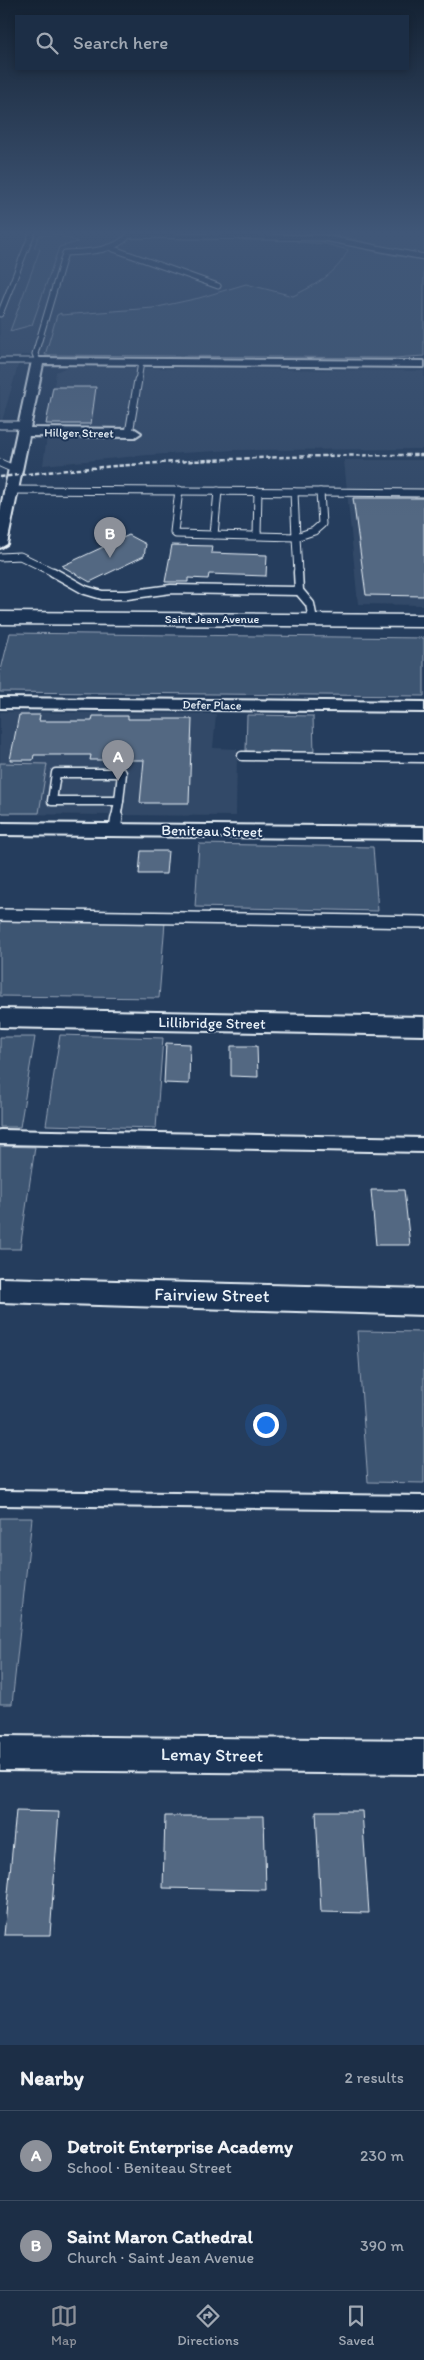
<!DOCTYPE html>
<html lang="en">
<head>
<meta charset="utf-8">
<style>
	:root { --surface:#1c2e46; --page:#25364d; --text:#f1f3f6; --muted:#a0a8b3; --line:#3a4a5f; --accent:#8c9099 }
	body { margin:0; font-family:Itim,sans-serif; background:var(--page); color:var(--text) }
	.you { position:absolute; left:265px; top:1424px; width:18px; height:18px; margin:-12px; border:4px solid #fff; border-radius:50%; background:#1a73e8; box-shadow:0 0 0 8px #1a73e833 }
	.badge { display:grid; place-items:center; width:32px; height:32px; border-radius:50%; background:var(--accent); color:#fff; font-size:16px; font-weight:700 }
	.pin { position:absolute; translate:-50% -41px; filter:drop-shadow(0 1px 2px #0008) }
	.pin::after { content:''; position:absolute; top:26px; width:18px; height:15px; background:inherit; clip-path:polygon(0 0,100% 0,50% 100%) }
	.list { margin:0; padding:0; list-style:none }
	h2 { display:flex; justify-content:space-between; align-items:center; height:65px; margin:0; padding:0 20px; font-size:21px }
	h2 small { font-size:16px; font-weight:400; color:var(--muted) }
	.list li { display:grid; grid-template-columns:32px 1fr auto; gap:15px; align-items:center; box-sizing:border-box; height:90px; padding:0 20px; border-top:1px solid var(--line) }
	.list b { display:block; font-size:19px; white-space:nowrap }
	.list p { margin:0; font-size:16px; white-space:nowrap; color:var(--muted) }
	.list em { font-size:16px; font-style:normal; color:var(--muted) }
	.icon { flex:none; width:28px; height:28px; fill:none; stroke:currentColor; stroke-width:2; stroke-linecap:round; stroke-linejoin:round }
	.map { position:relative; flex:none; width:424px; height:2045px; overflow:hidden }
	.search { position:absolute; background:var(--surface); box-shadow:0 2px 8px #0003; left:15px; right:15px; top:15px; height:55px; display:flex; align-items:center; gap:12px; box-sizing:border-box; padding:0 18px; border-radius:0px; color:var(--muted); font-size:19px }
	.sheet { height:245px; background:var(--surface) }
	nav { display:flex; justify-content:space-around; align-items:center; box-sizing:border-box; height:70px; border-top:1px solid var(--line); background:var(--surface); font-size:14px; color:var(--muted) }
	nav a { display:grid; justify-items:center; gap:2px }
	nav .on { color:var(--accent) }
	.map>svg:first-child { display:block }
	.built { fill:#334a68 }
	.green { fill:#3e5472; stroke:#93a2b5 }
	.building { fill:#536782; stroke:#e8f1f8 }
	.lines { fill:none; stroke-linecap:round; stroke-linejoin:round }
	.service-far4-casing { stroke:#e8f1f8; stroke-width:7 }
	.service-far3-casing { stroke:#e8f1f8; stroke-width:9 }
	.service-far2-casing { stroke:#e8f1f8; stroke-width:11 }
	.service-far1-casing { stroke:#e8f1f8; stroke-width:14 }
	.service-casing { stroke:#e8f1f8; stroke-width:18 }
	.minor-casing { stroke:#e8f1f8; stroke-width:4 }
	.tertiary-casing { stroke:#e8f1f8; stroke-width:3 }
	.service-far4 { stroke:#1d3557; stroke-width:5 }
	.service-far3 { stroke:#1d3557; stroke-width:7 }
	.service-far2 { stroke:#1d3557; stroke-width:8 }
	.service-far1 { stroke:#1d3557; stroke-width:11 }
	.service { stroke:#1d3557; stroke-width:14 }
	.minor { fill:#1d3557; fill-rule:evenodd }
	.tertiary { fill:#1d3557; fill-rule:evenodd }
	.rail { stroke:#e8f1f8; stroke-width:2.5; stroke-dasharray:4.5 2.5; stroke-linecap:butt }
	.labels { text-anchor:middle; stroke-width:4; stroke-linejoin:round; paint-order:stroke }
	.far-street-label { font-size:12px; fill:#e8f1f8; stroke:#1d3557 }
	.street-label { font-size:15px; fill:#e8f1f8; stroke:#1d3557 }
	.near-street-label { font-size:18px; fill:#e8f1f8; stroke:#1d3557 }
</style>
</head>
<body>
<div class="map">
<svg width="424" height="2045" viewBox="0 0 424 2045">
	<rect width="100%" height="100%" fill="#253d5d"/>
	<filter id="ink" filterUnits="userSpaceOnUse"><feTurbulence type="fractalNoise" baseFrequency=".02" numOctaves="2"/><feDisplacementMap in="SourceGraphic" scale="10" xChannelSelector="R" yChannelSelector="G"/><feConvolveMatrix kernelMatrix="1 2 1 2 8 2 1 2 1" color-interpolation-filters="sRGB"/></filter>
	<g filter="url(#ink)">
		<!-- built -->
		<g class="built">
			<polygon points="0,231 424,231 424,358 21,355 0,428"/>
			<polygon points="67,367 424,371 424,449 233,450 148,455 43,465 56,372"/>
			<polygon points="344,460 424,460 424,605 358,604"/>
			<polygon points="0,712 216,714 213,748 237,749 236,816 0,814"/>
		</g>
		<!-- green -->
		<g class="green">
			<polygon points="305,231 424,231 424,254 388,248 345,237 305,233"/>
			<polygon points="39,235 60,235 78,242 59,247 32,325 10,331 40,249 34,248"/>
			<path d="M298,239C341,241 381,255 424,260V356L394,358L45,355L57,315L61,313V315L153,308L199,298L246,284L293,296C315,285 337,274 348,250L326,244L297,242Z"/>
			<polygon points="10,633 424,638 424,696 0,692 0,674"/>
			<polygon points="247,715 313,716 314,753 246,751"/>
			<polygon points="0,763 47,764 39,813 3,813 0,811"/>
			<polygon points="199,844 373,847 378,911 195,907"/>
			<polygon points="0,921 165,922 159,998 0,996"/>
			<polygon points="60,1035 163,1038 156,1128 46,1125"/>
			<polygon points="0,1037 35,1037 20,1127 0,1127"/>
			<polygon points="0,1146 35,1147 20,1249 0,1249"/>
			<polygon points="357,1331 424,1332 424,1483 368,1482"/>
			<polygon points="0,1518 32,1518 12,1704 0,1704"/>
		</g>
		<!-- building -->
		<g class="building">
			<polygon points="53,387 96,387 91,424 46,424"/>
			<polygon points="353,498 424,498 424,596 366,595"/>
			<polygon points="129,535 146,544 144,556 90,582 62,566"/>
			<polygon points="172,545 212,546 211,553 267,555 266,576 209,574 208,579 188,578 188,582 165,582"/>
			<polygon points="19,715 40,715 39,721 92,721 93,716 128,716 128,719 192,719 189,803 140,803 144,760 90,760 91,755 34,755 33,760 10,760"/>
			<polygon points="141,851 168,851 166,874 139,874"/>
			<polygon points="166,1043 190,1044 189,1084 164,1083"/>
			<polygon points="231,1046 257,1046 258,1077 231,1076"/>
			<polygon points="371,1190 404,1190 410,1245 376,1245"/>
			<polygon points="16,1811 59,1812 50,1935 4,1935"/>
			<polygon points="316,1811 362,1811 369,1913 321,1912"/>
			<polygon points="165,1816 264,1816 266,1890 163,1888"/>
		</g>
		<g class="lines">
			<defs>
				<g id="service-far4">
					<polyline points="108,247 218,286"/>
					<polyline points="0,314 33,231"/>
					<path d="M0,361H38L35,354L65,253C86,252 114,252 129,235L324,238L424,257"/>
					<polyline points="138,381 141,362"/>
				</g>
				<g id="service-far3">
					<polyline points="0,425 25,425"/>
					<polyline points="129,433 138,380"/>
					<polyline points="0,463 16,470"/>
					<polyline points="12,490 320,492 322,524 314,531 296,537 298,573"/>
					<polyline points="179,490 174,532 176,534 296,537 294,492"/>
					<polyline points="320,492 424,493"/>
					<polyline points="214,535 218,491"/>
					<polyline points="257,535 258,491"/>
					<polyline points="0,557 20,556 55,573"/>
				</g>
				<g id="service-far2">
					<polyline points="53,572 85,590 102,595 127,595 171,589 299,591"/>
					<polyline points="298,572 299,591 310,604 313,620"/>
					<polyline points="242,756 424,758"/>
					<polygon points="56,773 122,773 119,801 52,801"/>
					<polyline points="116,818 119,801"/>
				</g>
				<g id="service-far1">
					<polyline points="115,830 117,817"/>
					<polyline points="0,915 424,922"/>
				</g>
				<g id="service">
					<polyline points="0,1137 424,1145"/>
					<polyline points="0,1498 424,1503"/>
				</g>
				<g id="minor">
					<polygon points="38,358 424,361 424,367 43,364 30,428 135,429 141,433 135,437 29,436 7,544 0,548 0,511 32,361"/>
					<polygon points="0,698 424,702 424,712 0,708"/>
					<polygon points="0,823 424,827 424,839 0,835"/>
					<polygon points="0,1009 424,1017 424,1035 0,1027"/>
					<polygon points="0,1278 424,1289 424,1315 0,1302"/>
					<polygon points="0,1736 424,1740 424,1774 0,1770"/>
				</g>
				<polygon id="tertiary" points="0,612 424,615 424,627 0,624"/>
			</defs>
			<!-- service-far4 casing -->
			<use href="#service-far4" class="service-far4-casing"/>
			<!-- service-far3 casing -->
			<use href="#service-far3" class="service-far3-casing"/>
			<!-- service-far2 casing -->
			<use href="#service-far2" class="service-far2-casing"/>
			<!-- service-far1 casing -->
			<use href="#service-far1" class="service-far1-casing"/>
			<!-- service casing -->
			<use href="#service" class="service-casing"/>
			<!-- minor casing -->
			<use href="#minor" class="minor-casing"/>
			<!-- tertiary casing -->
			<use href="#tertiary" class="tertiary-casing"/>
			<!-- service-far4 -->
			<use href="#service-far4" class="service-far4"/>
			<!-- service-far3 -->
			<use href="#service-far3" class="service-far3"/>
			<!-- service-far2 -->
			<use href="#service-far2" class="service-far2"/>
			<!-- service-far1 -->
			<use href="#service-far1" class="service-far1"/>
			<!-- service -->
			<use href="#service" class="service"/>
			<!-- minor -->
			<use href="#minor" class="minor"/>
			<!-- tertiary -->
			<use href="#tertiary" class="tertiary"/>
			<!-- rail -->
			<path class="rail" d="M0,477C141,461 282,455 424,455"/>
		</g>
	</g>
	<!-- sky -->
	<linearGradient id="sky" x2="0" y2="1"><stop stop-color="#142233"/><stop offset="0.45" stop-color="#405778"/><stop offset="1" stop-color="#405778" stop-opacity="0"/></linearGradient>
	<rect width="424" height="517" fill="url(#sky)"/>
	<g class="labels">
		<!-- far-street labels -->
		<g class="far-street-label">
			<text transform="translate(79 433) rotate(1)" y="4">Hillger Street</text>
			<text x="212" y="623">Saint Jean Avenue</text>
			<text transform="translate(212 705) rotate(1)" y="4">Defer Place</text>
		</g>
		<!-- street labels -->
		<g class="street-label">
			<text transform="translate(212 831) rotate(1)" y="5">Beniteau Street</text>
			<text transform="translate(212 1023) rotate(1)" y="5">Lillibridge Street</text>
		</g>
		<!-- near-street labels -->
		<g class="near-street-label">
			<text transform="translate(212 1295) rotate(1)" y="6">Fairview Street</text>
			<text transform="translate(212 1755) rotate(1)" y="6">Lemay Street</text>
		</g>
	</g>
</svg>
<div class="you"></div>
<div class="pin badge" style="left:118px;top:781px">A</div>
<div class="pin badge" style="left:110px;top:558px">B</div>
<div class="search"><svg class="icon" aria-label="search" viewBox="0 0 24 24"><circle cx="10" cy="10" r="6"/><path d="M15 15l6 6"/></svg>Search here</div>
</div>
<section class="sheet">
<h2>Nearby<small>2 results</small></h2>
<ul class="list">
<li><span class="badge">A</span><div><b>Detroit Enterprise Academy</b><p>School · Beniteau Street</p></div><em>230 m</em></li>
<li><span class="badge">B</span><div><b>Saint Maron Cathedral</b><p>Church · Saint Jean Avenue</p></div><em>390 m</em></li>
</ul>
</section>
<nav>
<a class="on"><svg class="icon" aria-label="map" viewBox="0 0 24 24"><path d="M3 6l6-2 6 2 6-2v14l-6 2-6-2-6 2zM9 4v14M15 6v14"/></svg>Map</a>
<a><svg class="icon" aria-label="directions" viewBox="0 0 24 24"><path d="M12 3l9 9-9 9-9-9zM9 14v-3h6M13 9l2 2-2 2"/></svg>Directions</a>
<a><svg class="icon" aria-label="saved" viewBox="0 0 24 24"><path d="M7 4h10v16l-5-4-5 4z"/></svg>Saved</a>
</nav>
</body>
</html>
